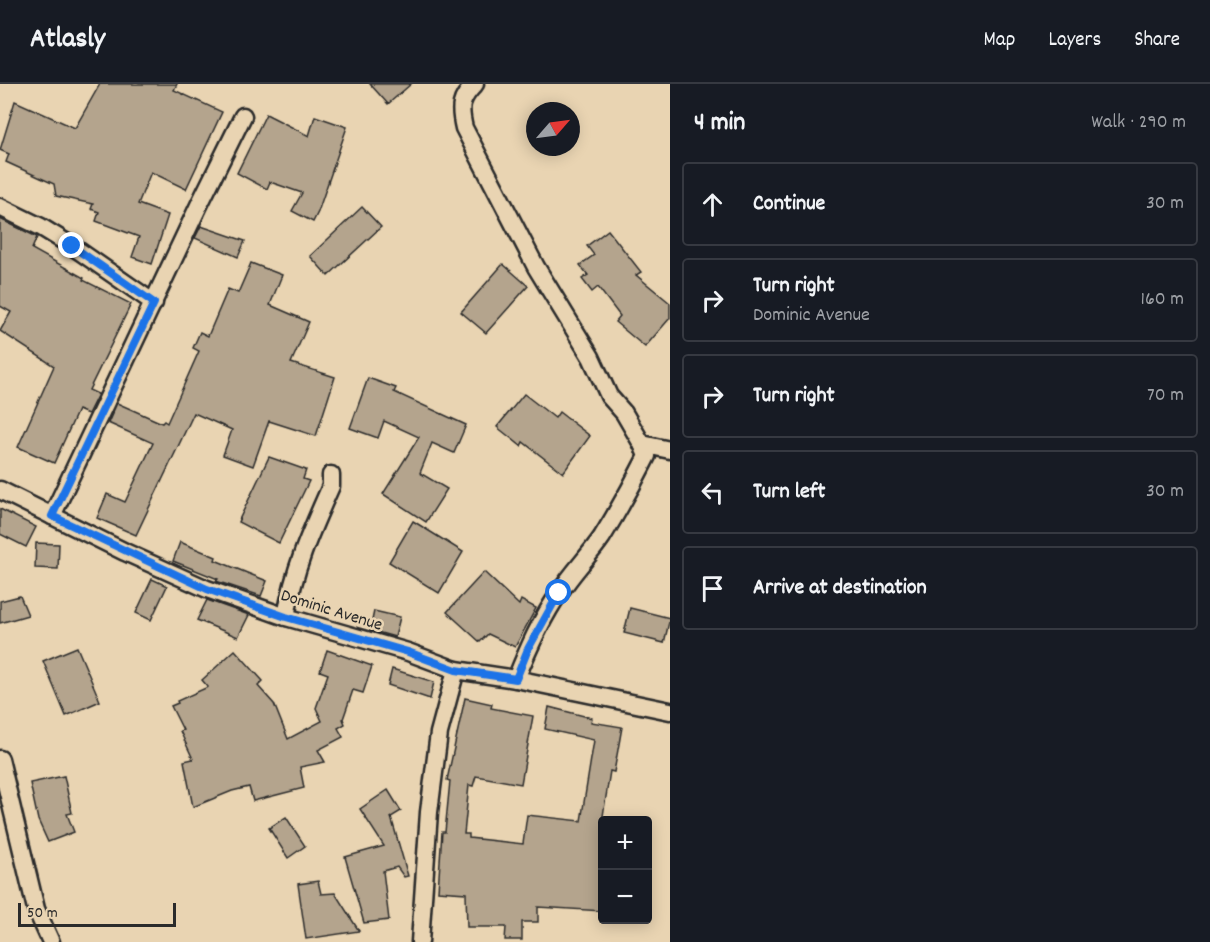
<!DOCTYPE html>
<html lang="en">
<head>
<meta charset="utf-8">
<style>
	:root { --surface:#171b24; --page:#242831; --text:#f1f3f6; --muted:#9ea1a6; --line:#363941 }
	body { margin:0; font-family:Dekko,sans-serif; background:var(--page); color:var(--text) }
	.controls { position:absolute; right:18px; bottom:18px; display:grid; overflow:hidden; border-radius:6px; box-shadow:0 3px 15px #0003 }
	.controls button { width:54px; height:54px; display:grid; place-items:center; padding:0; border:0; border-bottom:2px solid var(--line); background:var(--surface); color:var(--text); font:30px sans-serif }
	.compass { position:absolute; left:526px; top:18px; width:54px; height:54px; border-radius:50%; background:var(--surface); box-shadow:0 3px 15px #0003; rotate:62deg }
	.scale { position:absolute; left:18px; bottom:15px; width:158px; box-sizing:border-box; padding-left:6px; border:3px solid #2b2b2b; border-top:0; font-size:16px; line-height:21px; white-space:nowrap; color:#2b2b2b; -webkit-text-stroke:4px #e9d4b2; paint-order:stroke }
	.stop { position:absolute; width:18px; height:18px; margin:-14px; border:4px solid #1a73e8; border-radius:50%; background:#fff }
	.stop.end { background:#1a73e8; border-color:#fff; box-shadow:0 2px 6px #0008 }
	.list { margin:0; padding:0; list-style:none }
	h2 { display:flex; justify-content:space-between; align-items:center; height:78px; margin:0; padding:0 24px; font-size:26px }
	h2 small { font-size:20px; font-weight:400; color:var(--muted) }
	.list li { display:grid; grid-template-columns:39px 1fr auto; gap:18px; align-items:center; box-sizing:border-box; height:84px; margin:0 12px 12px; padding:0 12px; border:2px solid var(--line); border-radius:6px }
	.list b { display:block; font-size:22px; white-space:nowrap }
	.list p { margin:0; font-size:20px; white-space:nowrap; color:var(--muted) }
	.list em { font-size:20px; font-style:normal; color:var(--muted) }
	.icon { flex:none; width:33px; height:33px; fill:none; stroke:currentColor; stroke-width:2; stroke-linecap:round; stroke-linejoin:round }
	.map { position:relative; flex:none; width:670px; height:858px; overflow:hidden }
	header { display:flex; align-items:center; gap:36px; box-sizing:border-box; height:84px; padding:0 30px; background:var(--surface); border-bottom:2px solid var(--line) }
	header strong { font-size:28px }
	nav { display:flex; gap:33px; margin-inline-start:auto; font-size:21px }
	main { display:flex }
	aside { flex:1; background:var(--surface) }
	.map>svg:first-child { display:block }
	.building { fill:#b4a48d; stroke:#2b2b2b; stroke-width:1.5 }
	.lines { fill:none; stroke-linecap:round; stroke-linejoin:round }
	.street-casing { stroke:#2b2b2b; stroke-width:21 }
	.street { stroke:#e9d4b2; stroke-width:16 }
	.route { stroke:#1a73e8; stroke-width:8 }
	.labels { text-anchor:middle; stroke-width:5; stroke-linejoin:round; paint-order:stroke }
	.street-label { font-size:18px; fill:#2b2b2b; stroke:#e9d4b2 }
</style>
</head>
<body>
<header>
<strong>Atlasly</strong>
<nav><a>Map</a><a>Layers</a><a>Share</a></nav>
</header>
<main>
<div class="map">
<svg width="670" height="858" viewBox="0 0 670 858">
	<rect width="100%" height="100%" fill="#e9d4b2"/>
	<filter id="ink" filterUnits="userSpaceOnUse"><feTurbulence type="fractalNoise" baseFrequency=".0167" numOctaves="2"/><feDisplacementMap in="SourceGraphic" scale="12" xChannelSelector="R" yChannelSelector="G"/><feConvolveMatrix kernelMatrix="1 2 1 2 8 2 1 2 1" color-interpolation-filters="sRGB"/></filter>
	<g filter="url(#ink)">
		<!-- building -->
		<g class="building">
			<polygon points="100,0 177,0 174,6 222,28 186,105 151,88 138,120 168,131 152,180 132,173 139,153 96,137 99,128 91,125 93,120 56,112 54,100 6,78 9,70 0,66 15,17 75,44"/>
			<polygon points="370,0 411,0 388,20"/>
			<polygon points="266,30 309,52 315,32 347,43 318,128 313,138 292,127 302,109 270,98 267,105 237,89"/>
			<polygon points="362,123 381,143 328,192 310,172"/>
			<polygon points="0,135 37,153 32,165 84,194 83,196 131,220 89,306 98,310 88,330 78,326 54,379 18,363 54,282 0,247 11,228 0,222"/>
			<polygon points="201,142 245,157 238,173 195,154"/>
			<polygon points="608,146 641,188 636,191 670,219 670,234 645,263 615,238 620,232 598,203 592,208 582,195 588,191 580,181 594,171 587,162"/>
			<polygon points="251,179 282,191 270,221 309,238 291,279 335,293 316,352 269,337 253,382 223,371 232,346 194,329 136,451 97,434 107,410 125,418 153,359 108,339 117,319 162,339 164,337 167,339 199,267 193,264 200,248 208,252 228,205 238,209"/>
			<polygon points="503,180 528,202 486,249 461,228"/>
			<polygon points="368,294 396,304 394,308 466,341 454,369 432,359 420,389 447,405 426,438 383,410 419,353 384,337 378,354 350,344"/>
			<polygon points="524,310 555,334 559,328 590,352 563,389 523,358 521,362 497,343"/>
			<polygon points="269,373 306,386 303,395 309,397 279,459 238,438"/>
			<polygon points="0,425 36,443 26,463 0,450"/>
			<polygon points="413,437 463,468 439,509 389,478"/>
			<polygon points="180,458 216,473 215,476 267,497 261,512 216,497 218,495 173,477"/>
			<polygon points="36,459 59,460 58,485 35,484"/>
			<polygon points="484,488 519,521 521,516 536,524 515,563 488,550 480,558 447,528"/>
			<polygon points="152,495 167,502 151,536 136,529"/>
			<polygon points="20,512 28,531 0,539 0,517"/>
			<polygon points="207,516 249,531 238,553 197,536"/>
			<polygon points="630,524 670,534 664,559 624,549"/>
			<polygon points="374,527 400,533 395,553 370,546"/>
			<polygon points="77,563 100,617 66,632 43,577"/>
			<polygon points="235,566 263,597 258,602 274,620 288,655 322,637 316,624 328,590 320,587 327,566 372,582 363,609 353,606 343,635 345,640 338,644 343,653 318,666 325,678 300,683 304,704 253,717 249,703 232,707 193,723 184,677 193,675 180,647 183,646 171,622 178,619 177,617 208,603 202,596"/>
			<polygon points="392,585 434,598 430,615 388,601"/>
			<polygon points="465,614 492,620 491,624 533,632 521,700 476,692 473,702 469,701 464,750 469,750 469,754 523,760 527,731 581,737 594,656 545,645 549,623 592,634 591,638 622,643 614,688 610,687 603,732 603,827 538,823 538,838 522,838 522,856 505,856 506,843 467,843 466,809 438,807 442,748 445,748 450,697 447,696"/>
			<polygon points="64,692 72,729 67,730 74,748 48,758 38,736 30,699"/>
			<polygon points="388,706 401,727 391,733 408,792 404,793 397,783 383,787 389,836 364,839 345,773 384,762 360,725"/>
			<polygon points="286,733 305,762 288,774 269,744"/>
			<polygon points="318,797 321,810 335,809 359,847 306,855 298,800"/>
		</g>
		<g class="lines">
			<defs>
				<g id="street">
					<path d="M475,0C460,15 459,23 464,44L536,183L591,273L609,312L624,329L642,360L647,372C633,400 618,427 602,453C589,472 572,489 560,508C541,535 528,565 516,595"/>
					<polyline points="0,123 41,143 72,162 154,219"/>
					<polyline points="642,360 670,366"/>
					<polyline points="0,406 125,468 207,505 286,533 408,568 456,586 516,595 670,627"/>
					<polyline points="52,432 201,117 243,32"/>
					<path d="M286,533C294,484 311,447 331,402V391"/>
					<polyline points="0,675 36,825 51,858"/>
					<polyline points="420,858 429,728 439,649 456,586"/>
				</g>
			</defs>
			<!-- street casing -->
			<use href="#street" class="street-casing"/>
			<!-- street -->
			<use href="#street" class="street"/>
		</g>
	</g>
	<g class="lines" filter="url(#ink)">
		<!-- route -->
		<polyline class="route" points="72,162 154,219 52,432 207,505 286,533 408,568 456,586 516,595 528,565 559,509"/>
	</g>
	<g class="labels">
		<!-- street labels -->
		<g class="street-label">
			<text transform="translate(332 525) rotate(17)" y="6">Dominic Avenue</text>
		</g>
	</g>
</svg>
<div class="controls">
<button>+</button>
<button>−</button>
</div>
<svg class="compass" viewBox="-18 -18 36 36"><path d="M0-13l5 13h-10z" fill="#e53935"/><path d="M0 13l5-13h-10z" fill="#9ea1a6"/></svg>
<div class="scale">50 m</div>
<div class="stop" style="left:559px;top:509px"></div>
<div class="stop end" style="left:72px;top:162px"></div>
</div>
<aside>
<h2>4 min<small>Walk · 290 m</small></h2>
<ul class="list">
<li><svg class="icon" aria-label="ahead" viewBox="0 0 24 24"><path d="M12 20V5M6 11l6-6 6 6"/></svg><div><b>Continue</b></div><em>30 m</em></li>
<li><svg class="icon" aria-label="right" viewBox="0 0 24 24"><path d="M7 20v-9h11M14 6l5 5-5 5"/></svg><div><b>Turn right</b><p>Dominic Avenue</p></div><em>160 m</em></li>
<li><svg class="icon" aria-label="right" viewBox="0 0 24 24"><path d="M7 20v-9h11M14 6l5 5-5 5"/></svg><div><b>Turn right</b></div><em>70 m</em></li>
<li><svg class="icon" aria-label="left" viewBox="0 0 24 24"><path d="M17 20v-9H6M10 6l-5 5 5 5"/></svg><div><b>Turn left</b></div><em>30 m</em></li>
<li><svg class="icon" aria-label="arrive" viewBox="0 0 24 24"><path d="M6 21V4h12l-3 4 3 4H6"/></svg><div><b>Arrive at destination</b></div></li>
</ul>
</aside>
</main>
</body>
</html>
